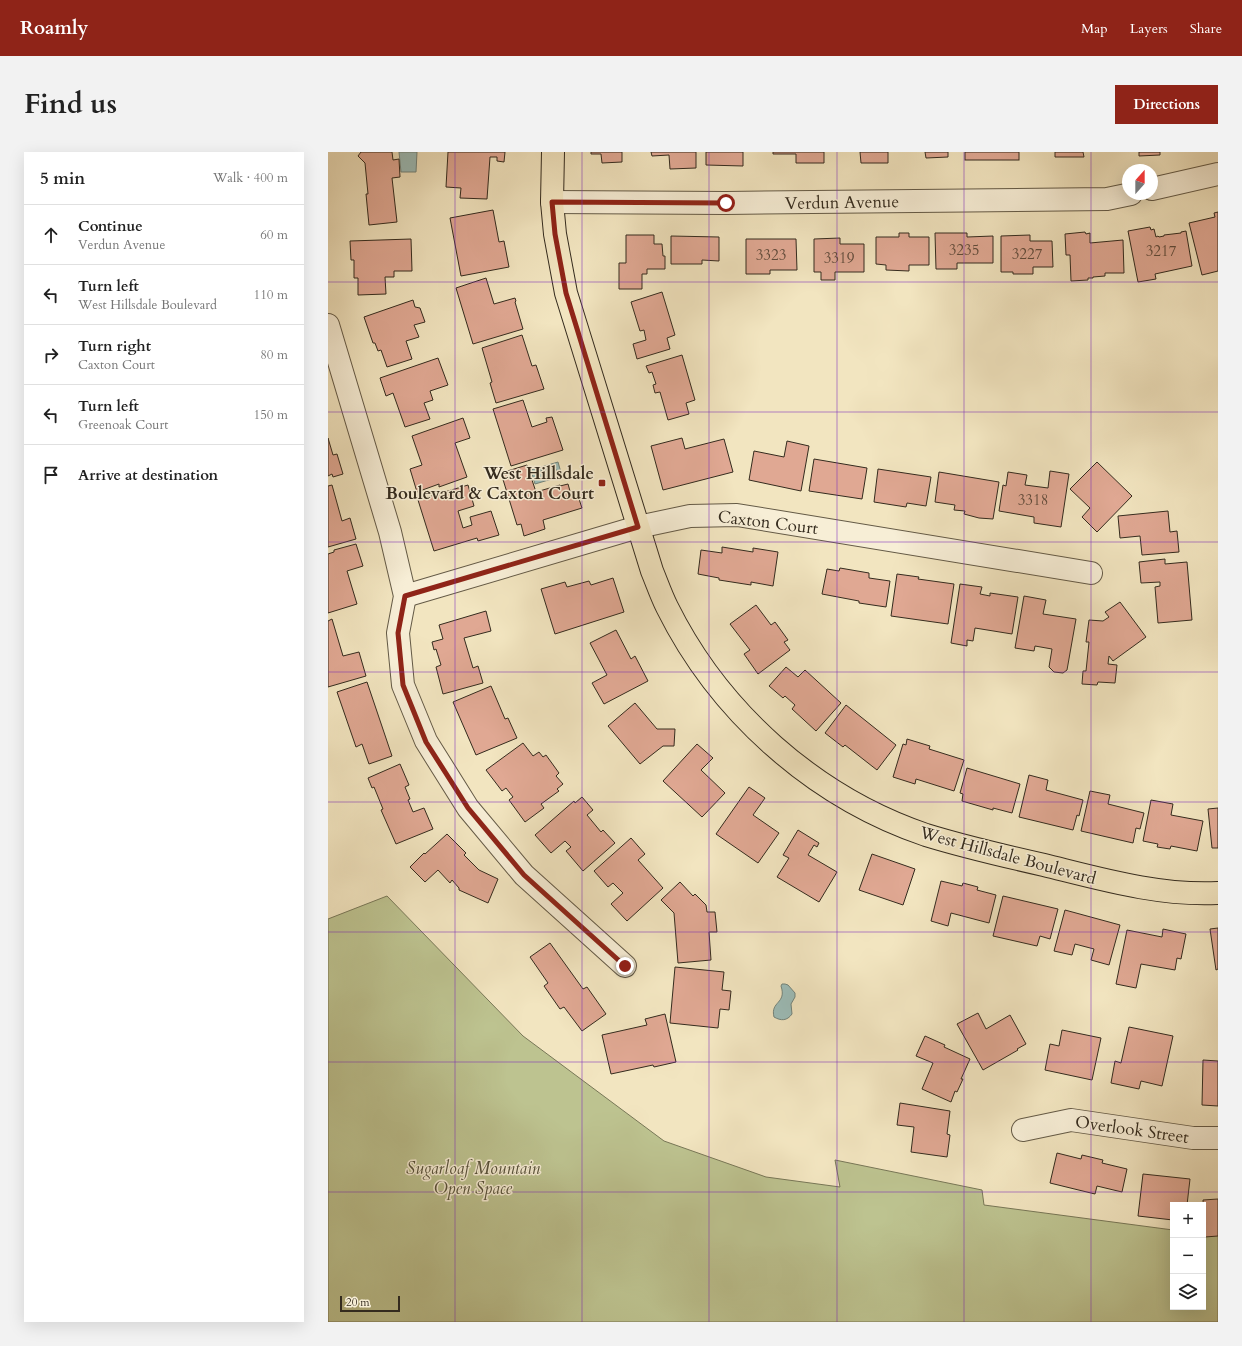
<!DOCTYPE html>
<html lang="en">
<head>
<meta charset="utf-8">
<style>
	:root { --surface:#fff; --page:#f2f2f2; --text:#222; --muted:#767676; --line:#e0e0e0; --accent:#8f2418 }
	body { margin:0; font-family:Cardo,serif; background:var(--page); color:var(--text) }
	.controls { position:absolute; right:12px; bottom:12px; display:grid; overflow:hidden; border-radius:0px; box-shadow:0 4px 16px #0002 }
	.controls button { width:36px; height:36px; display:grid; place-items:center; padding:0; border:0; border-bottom:1px solid var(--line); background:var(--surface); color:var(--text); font:20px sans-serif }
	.compass { position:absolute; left:794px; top:12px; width:36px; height:36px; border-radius:50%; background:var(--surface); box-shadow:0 4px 16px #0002; rotate:21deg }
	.scale { position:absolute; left:12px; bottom:10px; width:60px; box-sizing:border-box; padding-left:4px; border:2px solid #342b1e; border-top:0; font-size:11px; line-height:14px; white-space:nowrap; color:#342b1e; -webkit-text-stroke:3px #f7eed6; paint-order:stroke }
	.stop { position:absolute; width:12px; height:12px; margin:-9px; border:3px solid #8f2418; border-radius:50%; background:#fff }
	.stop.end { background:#8f2418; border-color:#fff; box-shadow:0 1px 4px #0008 }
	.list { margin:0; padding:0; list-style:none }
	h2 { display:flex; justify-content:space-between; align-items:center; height:52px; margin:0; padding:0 16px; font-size:17px }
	h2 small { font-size:13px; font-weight:400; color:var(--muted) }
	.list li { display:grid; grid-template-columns:26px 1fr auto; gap:12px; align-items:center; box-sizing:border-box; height:60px; padding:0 16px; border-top:1px solid var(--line) }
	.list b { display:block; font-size:15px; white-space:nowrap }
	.list p { margin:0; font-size:13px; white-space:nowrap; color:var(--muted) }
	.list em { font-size:13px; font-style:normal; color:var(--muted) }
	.icon { flex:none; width:22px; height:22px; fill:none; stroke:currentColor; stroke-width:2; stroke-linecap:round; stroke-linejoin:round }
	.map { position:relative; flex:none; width:890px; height:1170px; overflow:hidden; border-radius:0px }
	header { display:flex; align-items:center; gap:24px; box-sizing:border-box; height:56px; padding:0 20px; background:var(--accent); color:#fff }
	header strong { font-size:19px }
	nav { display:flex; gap:22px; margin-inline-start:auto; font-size:14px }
	.intro { display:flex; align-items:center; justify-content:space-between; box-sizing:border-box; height:96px; padding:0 24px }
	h1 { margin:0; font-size:28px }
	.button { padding:10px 18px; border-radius:0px; background:var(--accent); color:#fff; font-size:14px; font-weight:700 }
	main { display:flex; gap:24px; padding:0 24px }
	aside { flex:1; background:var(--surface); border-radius:0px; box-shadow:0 4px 16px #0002 }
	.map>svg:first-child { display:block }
	.green { fill:#bdc390; stroke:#787757 }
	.water { fill:#9cbdb9; stroke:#72837b }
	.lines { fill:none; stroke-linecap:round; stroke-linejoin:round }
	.shore { stroke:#68746c; stroke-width:1 }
	.building { fill:#e0a893; stroke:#342b1e }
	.minor-casing { stroke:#645a46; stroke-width:24 }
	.major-casing { stroke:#342b1e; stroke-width:24 }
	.minor { stroke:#f7eed6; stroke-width:22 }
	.major { stroke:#f2e5c0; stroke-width:22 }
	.route { stroke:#8f2418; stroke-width:5 }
	.grid { fill:none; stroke:#7b2cbf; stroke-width:1; stroke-opacity:0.55 }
	.poi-dot { fill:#8f2418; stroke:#f7eed6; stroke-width:1.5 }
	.labels { text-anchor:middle; stroke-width:3; stroke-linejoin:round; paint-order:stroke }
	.number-label { font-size:15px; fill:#5f4a3b }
	.street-label { font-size:17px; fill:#342b1e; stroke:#f7eed6 }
	.poi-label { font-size:17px; font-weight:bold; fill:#342b1e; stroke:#f7eed6; text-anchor:end }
	.park-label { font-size:17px; font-style:italic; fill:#56513a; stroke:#f7eed6 }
</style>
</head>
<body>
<header>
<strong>Roamly</strong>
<nav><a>Map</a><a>Layers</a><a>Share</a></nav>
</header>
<div class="intro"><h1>Find us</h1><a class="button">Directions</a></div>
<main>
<aside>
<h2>5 min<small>Walk · 400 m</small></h2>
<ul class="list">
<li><svg class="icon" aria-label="ahead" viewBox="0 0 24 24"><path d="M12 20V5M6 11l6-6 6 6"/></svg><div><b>Continue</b><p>Verdun Avenue</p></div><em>60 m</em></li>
<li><svg class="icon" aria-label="left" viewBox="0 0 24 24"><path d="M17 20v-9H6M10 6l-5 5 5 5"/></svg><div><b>Turn left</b><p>West Hillsdale Boulevard</p></div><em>110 m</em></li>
<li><svg class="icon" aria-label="right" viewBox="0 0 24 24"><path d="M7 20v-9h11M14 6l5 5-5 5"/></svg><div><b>Turn right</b><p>Caxton Court</p></div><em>80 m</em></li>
<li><svg class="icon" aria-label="left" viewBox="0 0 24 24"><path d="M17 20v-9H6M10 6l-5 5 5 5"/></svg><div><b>Turn left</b><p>Greenoak Court</p></div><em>150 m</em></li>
<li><svg class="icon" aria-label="arrive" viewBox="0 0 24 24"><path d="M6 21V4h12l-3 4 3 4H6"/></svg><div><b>Arrive at destination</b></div></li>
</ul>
</aside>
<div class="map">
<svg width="890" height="1170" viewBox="0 0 890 1170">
	<rect width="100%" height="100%" fill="#f2e5c0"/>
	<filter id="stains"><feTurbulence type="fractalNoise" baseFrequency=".005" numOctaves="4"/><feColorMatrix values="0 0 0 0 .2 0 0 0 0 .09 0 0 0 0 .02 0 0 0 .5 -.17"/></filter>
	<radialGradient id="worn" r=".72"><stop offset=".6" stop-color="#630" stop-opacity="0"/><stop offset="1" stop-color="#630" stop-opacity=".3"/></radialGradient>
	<!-- green -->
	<polygon class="green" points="59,744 195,884 336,989 438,1025 512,1035 507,1008 654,1038 656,1053 845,1078 845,1155 875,1155 875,1082 890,1083 890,1170 0,1170 0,767"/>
	<!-- water -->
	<g class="water">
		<polygon points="71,0 89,0 88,20 73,20"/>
		<polygon points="230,310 234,324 207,332 203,318"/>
		<path d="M454,832H457L460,833L467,841V845L463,852L464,862C459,869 453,869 446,865C442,849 459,852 453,834Z"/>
	</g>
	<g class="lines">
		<!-- shore -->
		<polygon class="shore" points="226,316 228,317 228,322 212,326 210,325 210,320"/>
	</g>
	<!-- building -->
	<g class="building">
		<polygon points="33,0 64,0 65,8 71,7 72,25 64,26 69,70 41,73 38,42 40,42 37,11 30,4"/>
		<polygon points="120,0 177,0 176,10 169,9 169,5 162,5 159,47 132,46 133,36 118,35"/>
		<polygon points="263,0 294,0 294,10 274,11 273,2 263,2"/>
		<polygon points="323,0 368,0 368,16 342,17 341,3 324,4"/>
		<polygon points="378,0 415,0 415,14 378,13"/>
		<polygon points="445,0 496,0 496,11 468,11 468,2 445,2"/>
		<polygon points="532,0 560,0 560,11 533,11"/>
		<polygon points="597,0 620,0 620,5 598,6"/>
		<rect x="637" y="0" width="54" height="8"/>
		<polygon points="727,0 755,0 756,5 727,5"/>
		<polygon points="811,0 832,0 832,3 811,4"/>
		<polygon points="165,58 171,90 176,89 181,115 133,124 122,66"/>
		<polygon points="890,60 890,119 874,123 861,71 887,65 886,61"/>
		<polygon points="822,75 823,78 826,77 828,85 830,84 831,85 836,84 836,83 853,81 853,80 858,79 864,114 827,122 828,127 810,130 800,79"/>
		<polygon points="757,80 758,82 762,81 762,91 795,88 796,121 777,121 777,124 765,125 765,126 760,126 760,128 743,129 742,103 738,103 737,82"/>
		<polygon points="571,81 581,81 581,85 601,85 601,113 581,113 581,119 558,118 558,113 548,112 548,85 571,85"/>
		<polygon points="607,81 639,81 639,85 665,84 665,111 629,111 629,117 608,117"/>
		<polygon points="298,83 326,83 326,92 334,92 335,104 337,104 337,117 319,117 319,122 314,122 314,137 291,137 291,111 298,111"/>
		<polygon points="702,83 702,89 724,89 725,115 705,115 705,122 685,122 685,120 673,120 673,84"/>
		<polygon points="343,84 391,85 391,109 374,108 374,112 343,112"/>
		<polygon points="512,86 512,92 536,92 536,120 507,120 507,128 493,128 493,120 486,120 486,87"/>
		<polygon points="83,87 84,119 66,119 66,125 57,125 58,142 30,143 30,126 26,126 26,108 23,108 22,89"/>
		<polygon points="418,87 468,87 469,118 442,118 442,122 418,122"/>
		<polygon points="158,126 166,152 187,146 188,149 187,150 195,177 145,192 128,136"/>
		<polygon points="334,140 347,183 339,186 342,197 309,207 305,192 318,188 316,178 312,179 303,150"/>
		<polygon points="85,148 87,155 92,156 97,170 86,173 91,185 78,189 84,207 59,215 53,198 50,199 47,191 45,191 36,165"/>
		<polygon points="194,183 204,214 208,213 216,237 168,251 162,231 164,230 154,196"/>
		<polygon points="354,203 367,248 358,251 361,262 340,268 332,240 327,241 325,233 328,232 324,220 321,221 318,214"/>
		<polygon points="110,206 120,233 102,239 105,248 96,251 102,267 77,275 65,241 58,244 52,226"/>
		<polygon points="195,248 204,275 219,270 218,266 224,265 235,298 183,314 165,257"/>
		<polygon points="135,266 142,286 127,291 139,325 111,335 111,332 89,340 82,317 94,313 84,284"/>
		<polygon points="0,286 5,303 9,302 15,322 5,325 4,322 0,324"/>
		<polygon points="354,286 357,297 396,287 405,320 335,338 323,294"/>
		<polygon points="459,289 481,294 473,339 421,328 426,299 456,305"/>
		<polygon points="486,307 539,316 534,347 481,339"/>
		<polygon points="769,310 804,344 769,380 754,365 762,356 742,337"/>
		<polygon points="199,313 208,340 232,333 232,334 240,332 244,346 250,344 254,356 215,368 217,377 196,384 193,372 189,373 173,321"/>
		<polygon points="550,317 603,325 598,354 579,351 578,355 546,350"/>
		<polygon points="722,319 741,322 733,375 706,371 706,365 671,359 675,333 678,334 680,320 699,323 697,333 720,336"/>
		<polygon points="611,320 671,330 665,367 651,366 636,362 637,359 626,358 627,353 607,350"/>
		<polygon points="4,333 14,369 22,366 28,387 0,395 0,334"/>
		<polygon points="140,333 146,354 130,359 135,376 144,373 142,365 163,359 171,383 150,389 149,386 106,399 90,348"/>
		<polygon points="840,359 842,380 849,379 851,400 814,403 812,384 792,386 790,364"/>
		<polygon points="28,392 35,414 19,419 29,452 0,461 0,402 6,400 6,398"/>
		<polygon points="394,395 425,400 425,396 450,400 445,434 423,430 423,433 391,428 391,426 370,422 373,398 394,401"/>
		<polygon points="837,407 837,412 859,410 864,468 830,471 827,435 832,434 832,430 813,431 811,410"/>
		<polygon points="512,416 541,421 541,426 562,429 558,455 531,451 531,449 494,442 499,417 511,419"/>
		<polygon points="569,422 591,425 590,427 626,432 620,472 563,464"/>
		<polygon points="285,426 296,460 227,482 213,437 237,430 239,435 261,429 263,433"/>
		<polygon points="632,432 654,435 652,442 662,444 662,441 690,445 684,482 647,476 645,489 639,488 639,494 623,491"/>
		<polygon points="696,444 718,448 715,462 748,467 739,518 735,521 726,520 721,515 724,497 707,494 706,499 687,496"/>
		<polygon points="792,450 818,485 785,509 781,504 780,512 789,513 787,531 770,530 769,533 754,532 755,519 758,519 761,490 758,490 761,468 775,469 781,465 777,460"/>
		<polygon points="428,453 443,473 447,470 460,488 456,490 462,498 430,522 416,502 422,498 402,472"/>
		<polygon points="158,459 163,479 136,486 145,516 150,514 155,531 115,542 108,515 113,513 108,497 106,498 104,490 115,487 111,473"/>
		<polygon points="4,467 15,504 31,500 38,524 0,535 0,469"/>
		<polygon points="288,478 303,507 307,504 320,529 276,552 264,531 279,523 262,491"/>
		<polygon points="458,515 470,525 477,518 513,551 488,579 464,557 467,553 457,544 455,546 441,534"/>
		<polygon points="39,530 64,604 41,612 34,592 28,595 9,540"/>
		<polygon points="163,534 177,567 180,566 189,586 148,603 125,550"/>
		<polygon points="307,551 329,577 347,577 346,594 335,594 312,612 280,574"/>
		<polygon points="518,553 568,593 549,618 517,593 515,595 497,581"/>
		<polygon points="579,587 602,594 601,597 636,608 626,639 588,627 587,632 565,625 575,592 578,593"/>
		<polygon points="195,591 205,604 211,600 215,605 218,603 231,621 228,624 235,632 229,637 231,639 213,652 216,656 197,670 181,648 185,645 178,636 174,639 158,618"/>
		<polygon points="369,592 385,606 373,618 397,641 374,665 335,629"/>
		<polygon points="72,612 81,633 77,635 82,647 80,648 85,660 96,656 105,677 68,692 53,658 55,657 46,635 44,636 40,626"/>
		<polygon points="639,616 692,632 684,661 665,656 665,658 634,649 635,642 632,641"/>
		<polygon points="701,623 720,628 718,638 755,648 751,664 749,663 745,678 691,665"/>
		<polygon points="421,635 437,646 425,663 451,681 430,711 388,682"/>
		<polygon points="762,639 782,643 780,652 816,661 812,677 808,676 805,691 753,679"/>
		<polygon points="254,645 265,658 259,663 273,680 275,678 287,691 255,719 238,699 243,695 237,689 223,701 207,683 246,649 247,651"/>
		<polygon points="823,648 845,652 843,663 875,669 869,699 843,694 842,697 829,695 830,692 815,689"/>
		<polygon points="890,656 890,696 884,696 880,657"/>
		<polygon points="470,678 491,691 489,695 486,693 480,703 509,720 491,750 449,725 461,706 455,703"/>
		<polygon points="119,682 138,701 136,703 151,718 170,727 160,751 131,738 131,736 124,728 122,731 110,718 97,730 82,715 96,701 97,702"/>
		<polygon points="303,686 317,702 310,708 335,736 299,769 283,752 295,741 285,731 280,735 266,719"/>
		<polygon points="544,702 587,717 575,753 531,738"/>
		<polygon points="613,729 634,734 635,731 650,735 649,738 668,743 661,771 623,761 620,774 603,769"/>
		<polygon points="352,730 365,744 367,742 378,753 379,760 387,760 389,780 381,780 383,808 350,811 346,761 333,748"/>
		<polygon points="675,744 730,757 722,787 712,784 709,794 665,784"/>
		<polygon points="737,758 792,773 781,813 763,808 766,797 747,792 744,803 726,799"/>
		<polygon points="890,776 890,817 888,818 882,777"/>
		<polygon points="835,777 858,782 853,807 849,806 847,818 813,812 808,836 788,832 799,778 834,785"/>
		<polygon points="222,791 255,837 259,835 278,862 254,879 236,855 232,857 216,834 220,831 202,805"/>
		<polygon points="347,815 396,820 394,838 403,839 401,858 392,857 390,876 342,871"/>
		<polygon points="650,861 658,877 682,863 698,892 689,897 690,898 655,918 629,872"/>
		<polygon points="337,862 348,910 326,915 325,913 283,922 274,883 319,873 317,867"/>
		<polygon points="801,875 845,884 834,934 813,929 811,937 783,931 787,909 793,911"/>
		<polygon points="734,878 773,886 764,928 717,918 722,892 731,894"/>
		<polygon points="597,884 617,893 616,895 642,907 633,927 635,927 629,940 627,939 623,950 594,937 605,911 588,904"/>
		<polygon points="875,908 890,909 890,954 874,953"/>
		<polygon points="572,951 622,959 619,982 622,983 619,1005 583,1000 586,975 569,973"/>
		<polygon points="729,1001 753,1007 754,1003 775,1008 774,1011 799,1017 794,1040 769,1034 767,1042 722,1031"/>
		<polygon points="815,1022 862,1027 859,1053 851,1052 851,1053 845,1053 845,1068 810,1064"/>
		<polygon points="890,1047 890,1084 877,1085 875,1048"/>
	</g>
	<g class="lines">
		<defs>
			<g id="minor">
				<polyline points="824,37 890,22"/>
				<polyline points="224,50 398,51 779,47 803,42"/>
				<polyline points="0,173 62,380 77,444 70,481 75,533 98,589 140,656 196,723 297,814"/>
				<polyline points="77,444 310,375 362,364 409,363 763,421"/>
				<polyline points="695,978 743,968 865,986 890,986"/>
			</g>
			<path id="major" d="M225,0L224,50L227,82L238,141L324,419C329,431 333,443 339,455C391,560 486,645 598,683C637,695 676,704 716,713C773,727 831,744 890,741"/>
		</defs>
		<!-- minor casing -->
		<use href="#minor" class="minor-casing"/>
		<!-- major casing -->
		<use href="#major" class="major-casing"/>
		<!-- minor -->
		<use href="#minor" class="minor"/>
		<!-- major -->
		<use href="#major" class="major"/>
	</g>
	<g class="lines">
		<!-- route -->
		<polyline class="route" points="297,814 196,723 140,656 98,590 75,533 70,481 77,444 310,375 238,141 227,82 224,50 398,51"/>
	</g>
	<!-- grid -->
	<path class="grid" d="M127,0V1170M254,0V1170M381,0V1170M509,0V1170M636,0V1170M763,0V1170M0,130H890M0,260H890M0,390H890M0,520H890M0,650H890M0,780H890M0,910H890M0,1040H890"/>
	<!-- markers -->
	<rect class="poi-dot" x="270" y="327" width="8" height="8" rx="2"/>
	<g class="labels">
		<!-- number labels -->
		<g class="number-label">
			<text x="636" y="103">3235</text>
			<text x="833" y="104">3217</text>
			<text x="699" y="107">3227</text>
			<text x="443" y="108">3323</text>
			<text x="511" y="111">3319</text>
			<text x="705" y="353">3318</text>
		</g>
		<!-- street labels -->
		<g class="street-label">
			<text transform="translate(514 50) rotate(-1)" y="6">Verdun Avenue</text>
			<text transform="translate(440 370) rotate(7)" y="6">Caxton Court</text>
			<text transform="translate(680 703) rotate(15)" y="6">West Hillsdale Boulevard</text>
			<text transform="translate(804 977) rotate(8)" y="6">Overlook Street</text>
		</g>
		<!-- poi labels -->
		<g class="poi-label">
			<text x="266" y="327">West Hillsdale<tspan x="266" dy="20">Boulevard &amp; Caxton Court</tspan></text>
		</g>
		<!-- park labels -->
		<g class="park-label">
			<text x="145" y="1022">Sugarloaf Mountain<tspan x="145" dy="20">Open Space</tspan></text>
		</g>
	</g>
	<rect width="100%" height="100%" filter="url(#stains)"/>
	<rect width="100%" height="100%" fill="url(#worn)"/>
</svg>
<div class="controls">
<button>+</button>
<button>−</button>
<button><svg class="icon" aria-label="layers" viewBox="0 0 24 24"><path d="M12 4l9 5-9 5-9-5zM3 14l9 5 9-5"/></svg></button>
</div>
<svg class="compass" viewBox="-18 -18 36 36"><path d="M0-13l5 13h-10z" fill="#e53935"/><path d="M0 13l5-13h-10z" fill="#767676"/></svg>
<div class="scale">20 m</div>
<div class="stop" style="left:398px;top:51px"></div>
<div class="stop end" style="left:297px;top:814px"></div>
</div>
</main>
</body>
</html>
